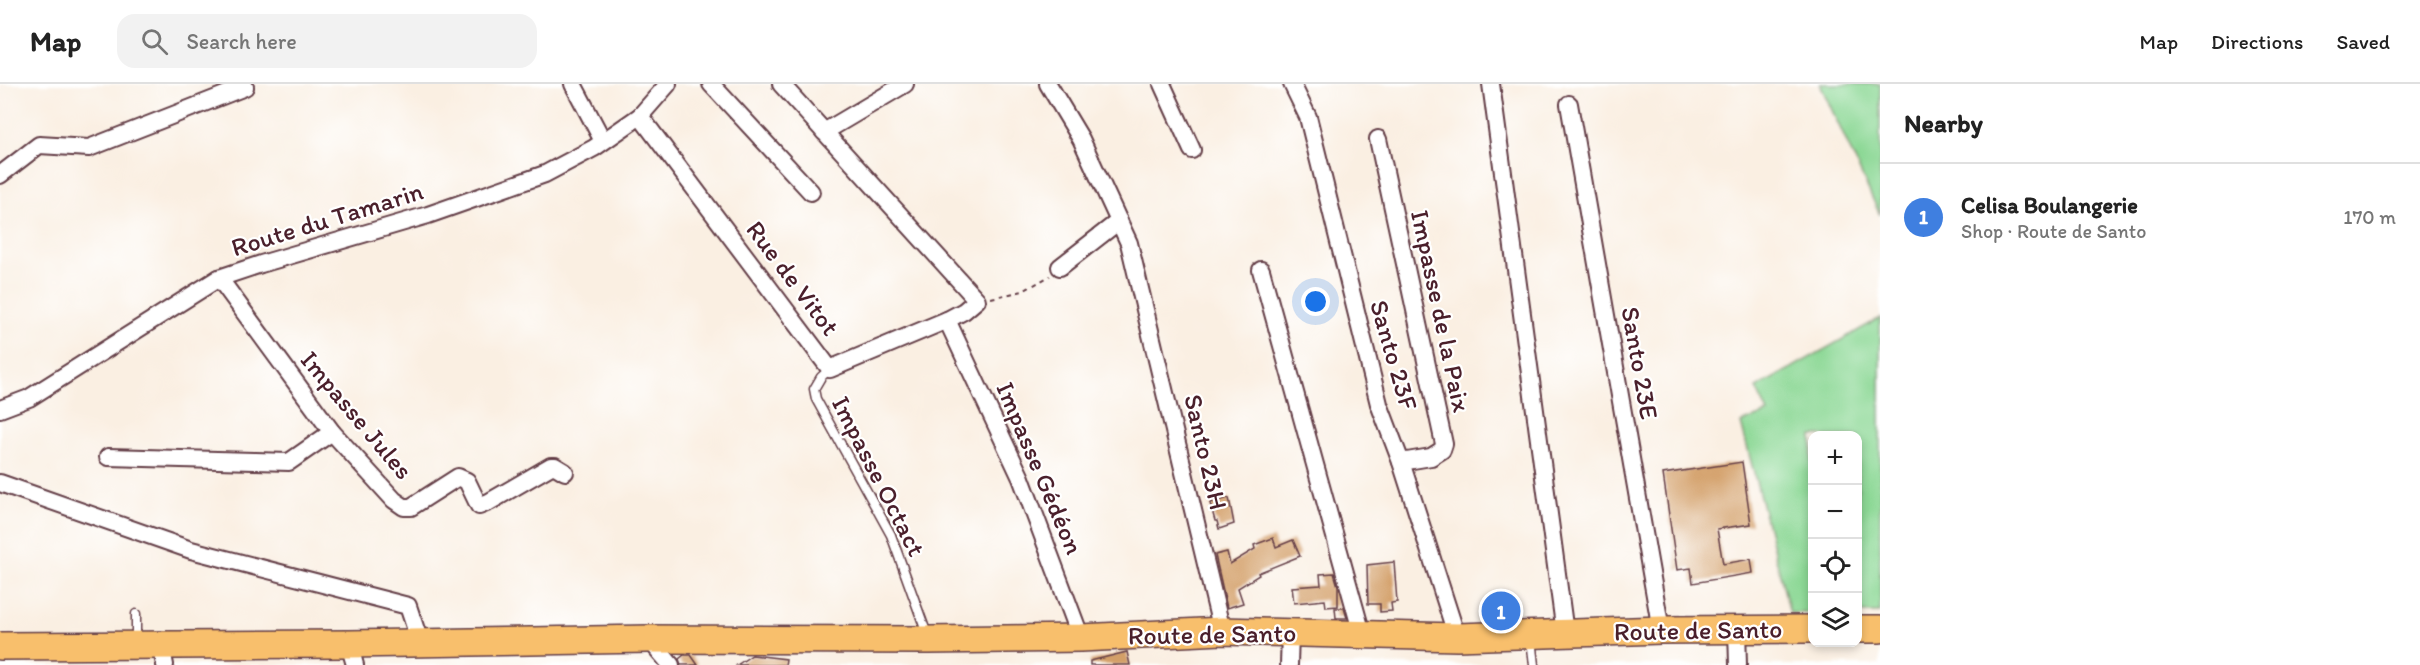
<!DOCTYPE html>
<html lang="en">
<head>
<meta charset="utf-8">
<style>
	:root { --surface:#fff; --page:#f2f2f2; --text:#222; --muted:#767676; --line:#e0e0e0; --accent:#b45309 }
	body { margin:0; font-family:Itim,sans-serif; background:var(--page); color:var(--text) }
	.controls { position:absolute; right:18px; bottom:18px; display:grid; overflow:hidden; border-radius:12px; box-shadow:0 3px 9px #0003 }
	.controls button { width:54px; height:54px; display:grid; place-items:center; padding:0; border:0; border-bottom:2px solid var(--line); background:var(--surface); color:var(--text); font:30px sans-serif }
	.you { position:absolute; left:1316px; top:218px; width:21px; height:21px; margin:-15px; border:4px solid #fff; border-radius:50%; background:#1a73e8; box-shadow:0 0 0 9px #1a73e833 }
	.badge { display:grid; place-items:center; width:39px; height:39px; border-radius:50%; background:var(--accent); color:#fff; font-size:20px; font-weight:700 }
	.pin { position:absolute; translate:-50% -50%; border:3px solid #fff; box-shadow:0 2px 6px #0006 }
	.list { margin:0; padding:0; list-style:none }
	h2 { display:flex; justify-content:space-between; align-items:center; height:78px; margin:0; padding:0 24px; font-size:26px }
	h2 small { font-size:20px; font-weight:400; color:var(--muted) }
	.list li { display:grid; grid-template-columns:39px 1fr auto; gap:18px; align-items:center; box-sizing:border-box; height:108px; padding:0 24px; border-top:2px solid var(--line) }
	.list b { display:block; font-size:22px; white-space:nowrap }
	.list p { margin:0; font-size:20px; white-space:nowrap; color:var(--muted) }
	.list em { font-size:20px; font-style:normal; color:var(--muted) }
	.icon { flex:none; width:33px; height:33px; fill:none; stroke:currentColor; stroke-width:2; stroke-linecap:round; stroke-linejoin:round }
	.map { position:relative; flex:none; width:1880px; height:581px; overflow:hidden }
	header { display:flex; align-items:center; gap:36px; box-sizing:border-box; height:84px; padding:0 30px; background:var(--surface); border-bottom:2px solid var(--line) }
	header strong { font-size:28px }
	nav { display:flex; gap:33px; margin-inline-start:auto; font-size:21px }
	.search { width:420px; height:54px; background:var(--page); display:flex; align-items:center; gap:15px; box-sizing:border-box; padding:0 21px; border-radius:18px; color:var(--muted); font-size:22px }
	main { display:flex }
	aside { flex:1; background:var(--surface) }
	.map>svg:first-child { display:block }
	.green { fill:#8cd895; stroke:#6b7c60; stroke-width:1.5 }
	.building { fill:#d39f67 }
	.lines { fill:none; stroke-linecap:round; stroke-linejoin:round }
	.lane-casing { stroke:#643e46; stroke-width:11 }
	.street-casing { stroke:#643e46; stroke-width:20 }
	.primary-casing { stroke:#643e46; stroke-width:30 }
	.path { stroke:#643e46; stroke-width:2; stroke-dasharray:4.5 4.5; stroke-linecap:butt }
	.lane { stroke:#fff; stroke-width:8 }
	.street { stroke:#fff; stroke-width:16 }
	.primary { stroke:#f8bf6c; stroke-width:27 }
	.labels { text-anchor:middle; stroke-width:4.5; stroke-linejoin:round; paint-order:stroke }
	.street-label { font-size:26px; fill:#4a1f2b; stroke:#fff }
</style>
</head>
<body>
<header>
<strong>Map</strong>
<div class="search"><svg class="icon" aria-label="search" viewBox="0 0 24 24"><circle cx="10" cy="10" r="6"/><path d="M15 15l6 6"/></svg>Search here</div>
<nav><a>Map</a><a>Directions</a><a>Saved</a></nav>
</header>
<main>
<div class="map">
<svg width="1880" height="581" viewBox="0 0 1880 581">
	<rect width="100%" height="100%" fill="#fff"/>
	<filter id="ink" filterUnits="userSpaceOnUse"><feTurbulence type="fractalNoise" baseFrequency=".0167" numOctaves="2"/><feDisplacementMap in="SourceGraphic" scale="12" xChannelSelector="R" yChannelSelector="G"/><feConvolveMatrix kernelMatrix="1 2 1 2 8 2 1 2 1" color-interpolation-filters="sRGB"/></filter>
	<filter id="wash" filterUnits="userSpaceOnUse"><feTurbulence type="fractalNoise" baseFrequency=".008" numOctaves="4" result="noise"/><feDisplacementMap in="SourceGraphic" scale="24" xChannelSelector="R" yChannelSelector="G"/><feGaussianBlur stdDeviation="1.35" result="paint"/><feColorMatrix in="noise" values="0 0 0 0 0 0 0 0 0 0 0 0 0 0 0 0 0 1.4 0 .05"/><feComposite in="paint" operator="in"/></filter>
	<g filter="url(#wash)">
		<rect width="100%" height="100%" fill="#faefe2"/>
		<!-- green -->
		<g class="green">
			<polygon points="1820,0 1880,0 1880,131"/>
			<polygon points="1880,234 1880,529 1858,529 1858,352 1812,352 1812,529 1790,529 1741,339 1768,329 1756,304"/>
		</g>
		<g id="blocks">
			<!-- building -->
			<g class="building">
				<polygon points="1742,378 1751,440 1717,445 1723,480 1751,475 1753,489 1693,499 1691,484 1677,486 1663,390"/>
				<polygon points="1229,414 1234,440 1219,445 1217,437 1215,437 1210,419"/>
				<polygon points="1273,454 1276,463 1293,456 1300,472 1258,489 1259,491 1238,504 1243,519 1227,524 1215,471 1227,468 1230,480 1255,465 1254,461"/>
				<polygon points="1394,478 1397,518 1391,519 1392,527 1380,528 1380,520 1368,520 1367,481"/>
				<polygon points="1334,489 1338,502 1338,522 1326,523 1325,516 1294,519 1292,503 1321,501 1320,490"/>
				<polygon points="1335,524 1344,524 1347,534 1336,534"/>
				<polygon points="1127,568 1130,581 1090,581 1090,577"/>
				<polygon points="684,571 691,571 698,581 681,581 679,575"/>
				<polygon points="752,571 786,575 785,581 737,581"/>
			</g>
		</g>
	</g>
	<g filter="url(#ink)">
		<use href="#blocks" fill-opacity="0" stroke="#643e46" stroke-width="1.5"/>
		<g class="lines">
			<defs>
				<g id="lane">
					<polyline points="830,285 821,293 814,305 816,315 891,451 928,553"/>
					<polyline points="136,530 136,557"/>
					<polyline points="1531,555 1534,581"/>
				</g>
				<g id="street">
					<polyline points="573,0 603,57"/>
					<polyline points="711,0 811,108"/>
					<polyline points="1048,0 1081,55 1129,159 1222,547"/>
					<polyline points="1162,0 1192,66"/>
					<polyline points="1292,0 1308,33 1379,320 1401,378 1457,553"/>
					<polyline points="1491,0 1565,549"/>
					<polyline points="1569,20 1661,546"/>
					<polyline points="640,32 830,285 947,236 964,227 977,216 781,0"/>
					<polyline points="824,48 905,0"/>
					<polyline points="1378,55 1444,360 1442,366 1431,373 1401,378"/>
					<polyline points="0,91 39,61 89,64 245,3"/>
					<polyline points="1060,183 1119,137"/>
					<polyline points="1261,186 1362,550"/>
					<polyline points="219,194 332,348 394,416 404,423 411,423 458,393 467,397 479,422 489,418 551,382 555,382 565,388"/>
					<polyline points="947,236 1021,394 1081,554"/>
					<polyline points="0,325 29,314 219,194 261,180 428,131 545,90 594,64 640,32 668,0"/>
					<polyline points="108,373 289,378 332,348"/>
					<polyline points="0,399 191,466 408,522 420,558"/>
					<polyline points="1737,545 1738,581"/>
					<polyline points="649,555 671,581"/>
					<polyline points="349,560 355,581"/>
					<polyline points="161,561 165,581"/>
					<polyline points="1289,581 1290,548"/>
				</g>
				<g id="primary">
					<polyline points="1858,545 1880,545"/>
					<polyline points="0,562 349,560 649,555 929,556 1081,554 1222,547 1457,553 1661,546 1812,545"/>
				</g>
			</defs>
			<!-- lane casing -->
			<use href="#lane" class="lane-casing"/>
			<!-- street casing -->
			<use href="#street" class="street-casing"/>
			<!-- primary casing -->
			<use href="#primary" class="primary-casing"/>
			<!-- path -->
			<polyline class="path" points="991,214 1023,207 1050,192"/>
			<!-- lane -->
			<use href="#lane" class="lane"/>
			<!-- street -->
			<use href="#street" class="street"/>
			<!-- primary -->
			<use href="#primary" class="primary"/>
		</g>
	</g>
	<g class="labels">
		<!-- street labels -->
		<g class="street-label">
			<text transform="translate(327 135) rotate(-17)" y="9">Route du Tamarin</text>
			<text transform="translate(793 194) rotate(53)" y="9">Rue de Vitot</text>
			<text transform="translate(1441 227) rotate(78)" y="9">Impasse de la Paix</text>
			<text transform="translate(1394 271) rotate(74)" y="9">Santo 23F</text>
			<text transform="translate(1640 279) rotate(80)" y="9">Santo 23E</text>
			<text transform="translate(357 331) rotate(50)" y="9">Impasse Jules</text>
			<text transform="translate(1206 368) rotate(77)" y="9">Santo 23H</text>
			<text transform="translate(1040 384) rotate(67)" y="9">Impasse Gédéon</text>
			<text transform="translate(879 392) rotate(63)" y="9">Impasse Octact</text>
			<text transform="translate(1698 546) rotate(-1)" y="9">Route de Santo</text>
			<text transform="translate(1212 550) rotate(-1)" y="9">Route de Santo</text>
		</g>
	</g>
</svg>
<div class="controls">
<button>+</button>
<button>−</button>
<button><svg class="icon" aria-label="locate" viewBox="0 0 24 24"><circle cx="12" cy="12" r="6"/><path d="M12 2v4M12 18v4M2 12h4M18 12h4"/></svg></button>
<button><svg class="icon" aria-label="layers" viewBox="0 0 24 24"><path d="M12 4l9 5-9 5-9-5zM3 14l9 5 9-5"/></svg></button>
</div>
<div class="you"></div>
<div class="pin badge" style="left:1501px;top:527px;background:#3f7fe0">1</div>
</div>
<aside>
<h2>Nearby<small></small></h2>
<ul class="list">
<li><span class="badge" style="background:#3f7fe0">1</span><div><b>Celisa Boulangerie</b><p>Shop · Route de Santo</p></div><em>170 m</em></li>
</ul>
</aside>
</main>
</body>
</html>
